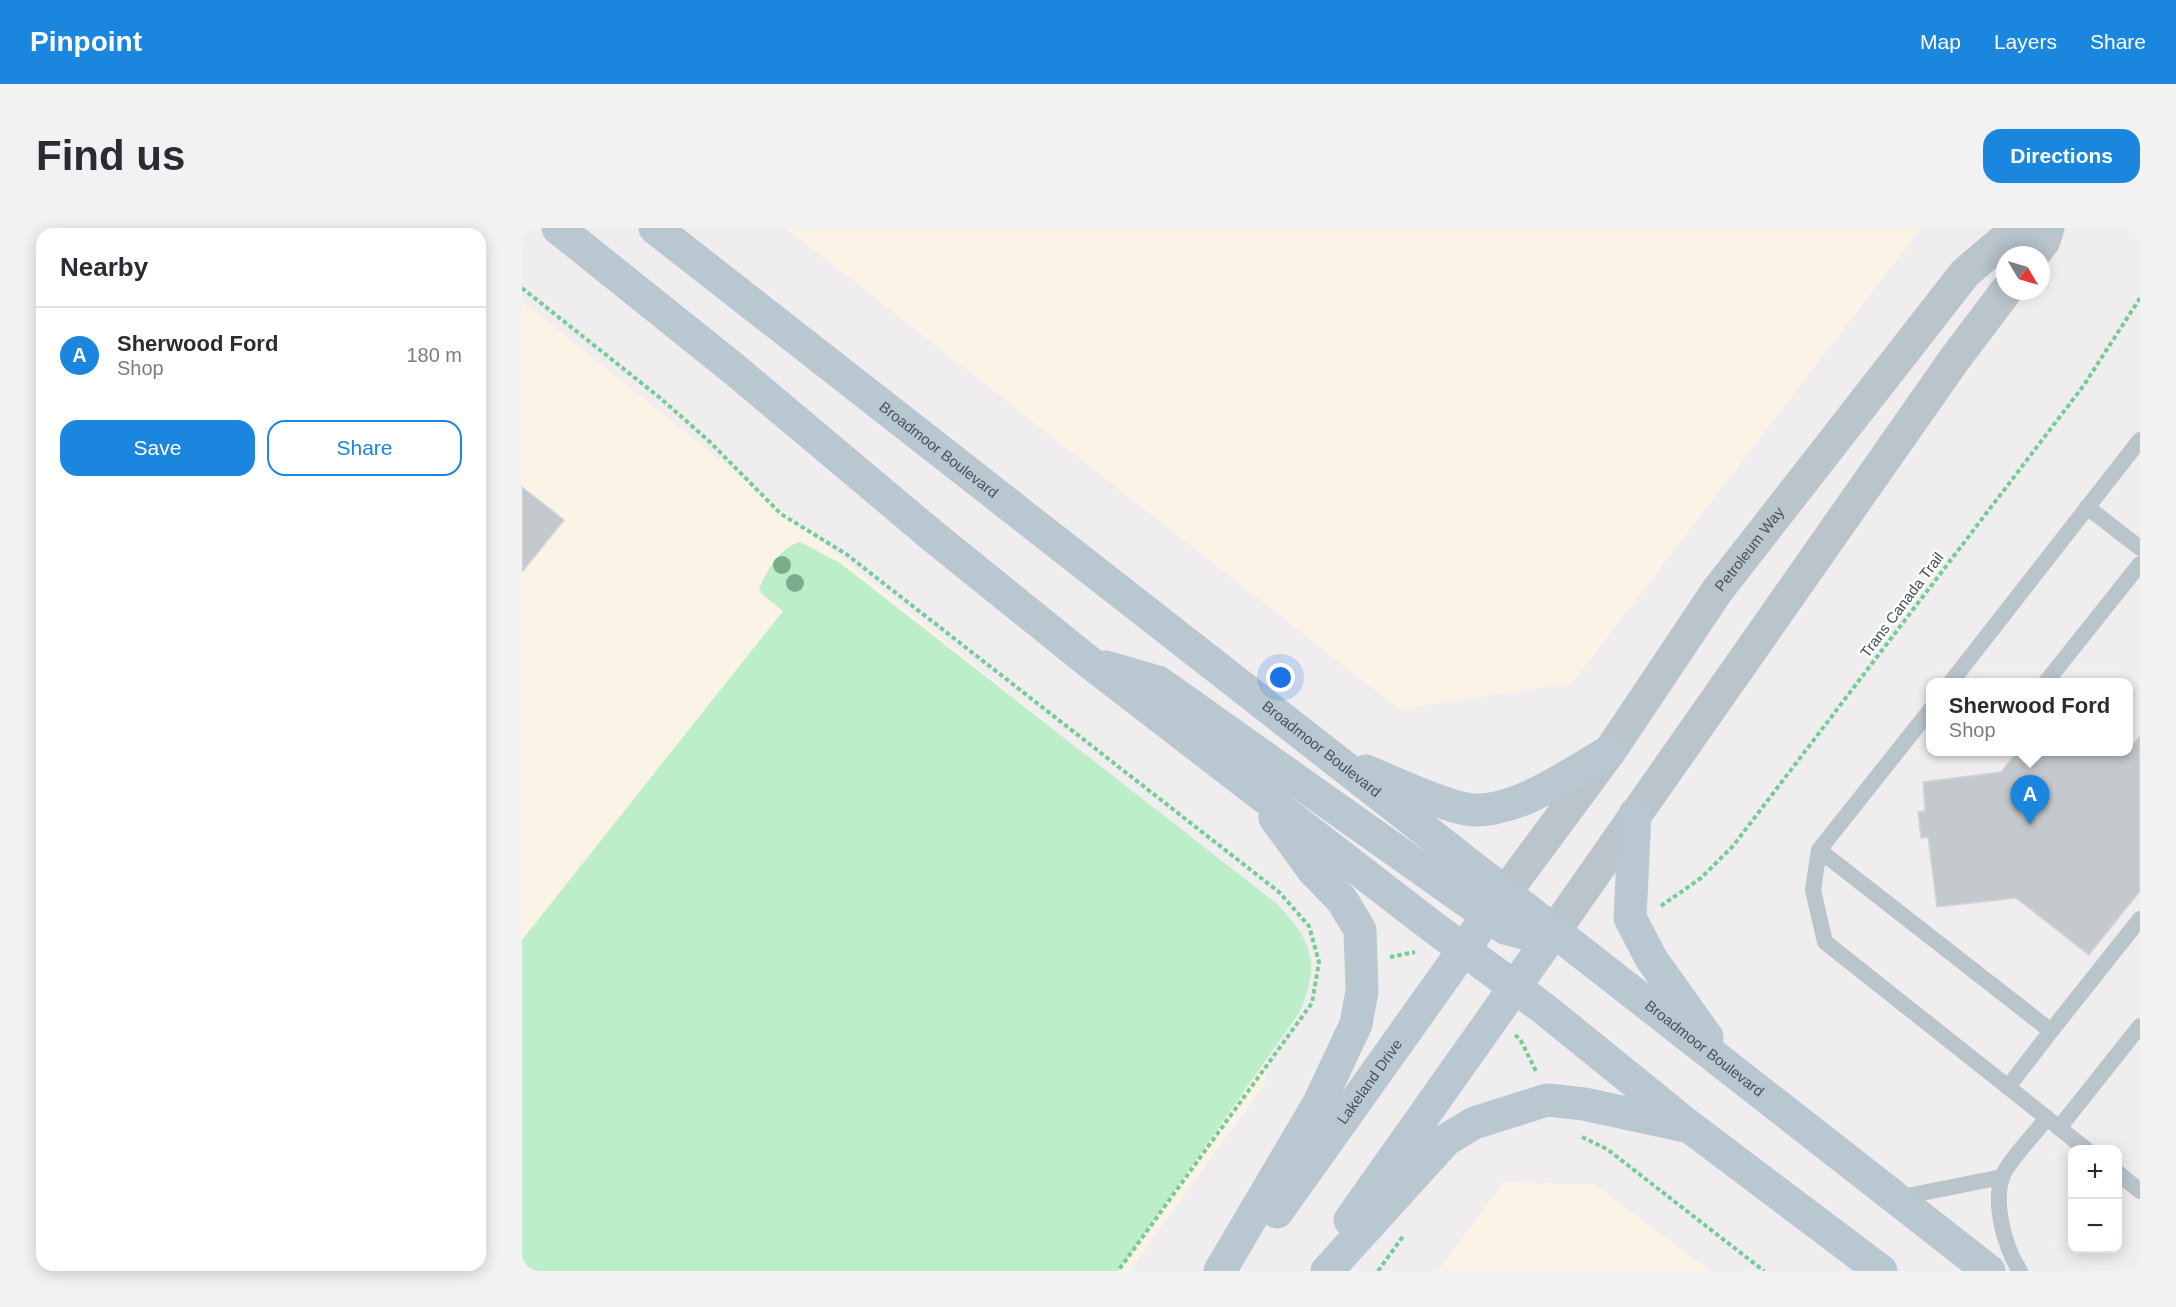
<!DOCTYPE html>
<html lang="en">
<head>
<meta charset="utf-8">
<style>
	:root { --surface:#fff; --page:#f2f2f3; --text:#2b2b33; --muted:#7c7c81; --line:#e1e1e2; --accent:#1a86dd }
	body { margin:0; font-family:Arial,sans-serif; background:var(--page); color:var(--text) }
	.controls { position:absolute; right:18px; bottom:18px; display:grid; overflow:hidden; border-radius:12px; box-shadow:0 3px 15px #0003 }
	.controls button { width:54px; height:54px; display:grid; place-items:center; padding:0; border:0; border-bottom:2px solid var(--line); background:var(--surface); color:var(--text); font:30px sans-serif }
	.compass { position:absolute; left:1474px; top:18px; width:54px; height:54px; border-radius:50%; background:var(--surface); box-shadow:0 3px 15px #0003; rotate:128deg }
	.you { position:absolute; left:759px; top:450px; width:21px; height:21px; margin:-15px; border:4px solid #fff; border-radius:50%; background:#1a73e8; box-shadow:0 0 0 9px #1a73e833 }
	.badge { display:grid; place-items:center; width:39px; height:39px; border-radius:50%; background:var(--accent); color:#fff; font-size:20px; font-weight:700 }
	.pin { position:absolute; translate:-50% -50px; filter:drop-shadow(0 2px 3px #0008) }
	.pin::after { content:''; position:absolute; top:32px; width:21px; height:18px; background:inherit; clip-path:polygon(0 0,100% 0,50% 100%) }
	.popup { position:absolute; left:1404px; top:450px; width:207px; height:78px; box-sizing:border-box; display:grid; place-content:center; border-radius:12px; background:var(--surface); filter:drop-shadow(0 2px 4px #0005); font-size:20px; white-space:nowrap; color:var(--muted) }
	.popup b { font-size:22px; color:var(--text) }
	.popup::after { content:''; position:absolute; left:50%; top:100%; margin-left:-12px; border:12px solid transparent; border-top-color:var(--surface) }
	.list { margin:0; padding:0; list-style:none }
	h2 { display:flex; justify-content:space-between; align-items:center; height:78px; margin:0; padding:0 24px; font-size:26px }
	h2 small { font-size:20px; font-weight:400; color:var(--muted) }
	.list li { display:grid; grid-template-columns:39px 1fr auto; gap:18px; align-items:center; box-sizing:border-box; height:96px; padding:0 24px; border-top:2px solid var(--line) }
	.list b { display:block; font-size:22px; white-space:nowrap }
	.list p { margin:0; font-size:20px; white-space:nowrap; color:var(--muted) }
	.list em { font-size:20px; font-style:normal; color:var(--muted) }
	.actions { display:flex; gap:12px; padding:18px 24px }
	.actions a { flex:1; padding:14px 0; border:2px solid var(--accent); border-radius:18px; text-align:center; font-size:21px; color:var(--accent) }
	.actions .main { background:var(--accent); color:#fff }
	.map { position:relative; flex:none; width:1618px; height:1043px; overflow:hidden; border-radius:18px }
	header { display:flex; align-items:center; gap:36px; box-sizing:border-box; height:84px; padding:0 30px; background:var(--accent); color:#fff }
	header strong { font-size:28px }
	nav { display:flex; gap:33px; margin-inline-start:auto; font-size:21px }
	.intro { display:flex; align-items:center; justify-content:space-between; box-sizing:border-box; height:144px; padding:0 36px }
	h1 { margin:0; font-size:42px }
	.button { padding:15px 27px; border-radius:18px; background:var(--accent); color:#fff; font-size:21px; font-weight:700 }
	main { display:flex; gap:36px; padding:0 36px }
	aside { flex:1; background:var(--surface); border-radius:18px; box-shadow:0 3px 15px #0003 }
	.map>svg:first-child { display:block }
	.commercial { fill:#fbf3e6 }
	.green { fill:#bceec9 }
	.building { fill:#c4c9cd; stroke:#d1d5d9; stroke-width:1.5 }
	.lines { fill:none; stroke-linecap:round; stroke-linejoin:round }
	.path { stroke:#74cc96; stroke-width:4; stroke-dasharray:4.5 3; stroke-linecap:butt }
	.service { stroke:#b9c4cb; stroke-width:16 }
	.tertiary { stroke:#b9c4cb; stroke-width:33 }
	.secondary { stroke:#b9c7d0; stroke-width:33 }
	.tree { fill:#79ae8d }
	.labels { text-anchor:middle; stroke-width:5; stroke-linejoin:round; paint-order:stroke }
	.street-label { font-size:15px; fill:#46535b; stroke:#fff }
</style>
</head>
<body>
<header>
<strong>Pinpoint</strong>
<nav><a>Map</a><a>Layers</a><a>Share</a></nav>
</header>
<div class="intro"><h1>Find us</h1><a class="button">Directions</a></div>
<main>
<aside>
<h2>Nearby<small></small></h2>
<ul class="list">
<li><span class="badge">A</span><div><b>Sherwood Ford</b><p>Shop</p></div><em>180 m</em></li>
</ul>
<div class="actions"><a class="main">Save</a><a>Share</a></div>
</aside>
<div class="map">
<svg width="1618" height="1043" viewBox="0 0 1618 1043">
	<rect width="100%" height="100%" fill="#f0edee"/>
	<!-- commercial -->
	<g class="commercial">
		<polygon points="264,0 1399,0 1050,455 877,481"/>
		<polygon points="0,73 622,573 753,767 743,855 607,1043 0,1043"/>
		<polygon points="982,954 1072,956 1188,1043 916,1043"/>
	</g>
	<!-- green -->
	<path class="green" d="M278,314L318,335L754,675C791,713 799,736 777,785L596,1043H0V712L261,383L241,367L237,360C246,342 258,319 278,314Z"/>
	<!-- building -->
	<g class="building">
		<polygon points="0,259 42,292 0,344"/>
		<polygon points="1618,508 1618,663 1567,727 1494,670 1415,679 1406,609 1399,610 1396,584 1403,583 1401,554 1479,544 1495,524 1605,524"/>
	</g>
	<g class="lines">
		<!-- path -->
		<g class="path">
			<polyline points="0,60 137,169 187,213 259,286 324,326 757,664 787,698 797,734 790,775 596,1043"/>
			<polyline points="1139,678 1179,650 1211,618 1562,157 1618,70"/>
			<polyline points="868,729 893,724"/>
			<polyline points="993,807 998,811 1015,845"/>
			<polyline points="1060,909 1085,921 1242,1043"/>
			<polyline points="856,1043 882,1007"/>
		</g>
		<!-- service -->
		<g class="service">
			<polyline points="1565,279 1618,320"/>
			<polyline points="1429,454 1618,212"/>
			<polyline points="1524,454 1618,336"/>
			<polyline points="1297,622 1529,803 1486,859 1303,714 1291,662 1297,622 1409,481"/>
			<polyline points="1529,803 1618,691"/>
			<polyline points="1486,859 1565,922"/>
			<polyline points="1537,900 1618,798"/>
			<polyline points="1596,945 1618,963"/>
			<polyline points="1375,970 1480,949"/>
			<path d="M1498,1043C1483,1020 1471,977 1480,949C1484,936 1515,903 1525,890"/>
		</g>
		<!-- tertiary -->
		<g class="tertiary">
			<polyline points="1511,27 1522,13 1526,0"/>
			<path id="s1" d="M983,665L1088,523L1195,363L1443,45L1496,0"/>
			<polyline points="1031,705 1432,132 1484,63"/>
		</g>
		<!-- secondary -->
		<g class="secondary">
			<polyline points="36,0 212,141 412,309 567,434 911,699 1021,780 1168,899 1359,1043"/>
			<path id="s2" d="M133,0L1467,1043"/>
			<polyline points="584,439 636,454 983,700 1013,708 1031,705"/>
			<path d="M844,543C871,554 927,581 953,582C998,583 1051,544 1088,523"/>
			<polyline points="1113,586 1108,690 1130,732 1185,809"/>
			<path id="s3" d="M755,984L955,703"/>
			<polyline points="828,992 1031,705"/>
			<polyline points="698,1043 797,875 834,796 840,763 838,702 820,672 791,642 753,590"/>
			<polyline points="805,1043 924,912 952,895 1025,872 1062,876 1164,898"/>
		</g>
	</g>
	<!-- trees -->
	<g class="tree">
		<circle cx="260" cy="337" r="9"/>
		<circle cx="273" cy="355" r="9"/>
	</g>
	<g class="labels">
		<!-- street labels -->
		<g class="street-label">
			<text dy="5" stroke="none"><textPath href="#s2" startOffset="360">Broadmoor Boulevard</textPath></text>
			<text dy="5" stroke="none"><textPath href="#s1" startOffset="422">Petroleum Way</textPath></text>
			<text transform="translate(1380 377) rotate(-53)" y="5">Trans Canada Trail</text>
			<text dy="5" stroke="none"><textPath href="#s2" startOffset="846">Broadmoor Boulevard</textPath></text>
			<text dy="5" stroke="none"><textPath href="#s2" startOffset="1332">Broadmoor Boulevard</textPath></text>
			<text dy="5" stroke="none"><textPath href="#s3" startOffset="160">Lakeland Drive</textPath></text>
		</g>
	</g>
</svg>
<div class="controls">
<button>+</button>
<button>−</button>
</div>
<svg class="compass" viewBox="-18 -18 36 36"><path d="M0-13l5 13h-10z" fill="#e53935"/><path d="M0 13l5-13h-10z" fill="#7c7c81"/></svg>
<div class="you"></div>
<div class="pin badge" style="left:1508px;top:597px">A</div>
<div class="popup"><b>Sherwood Ford</b>Shop</div>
</div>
</main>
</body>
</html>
